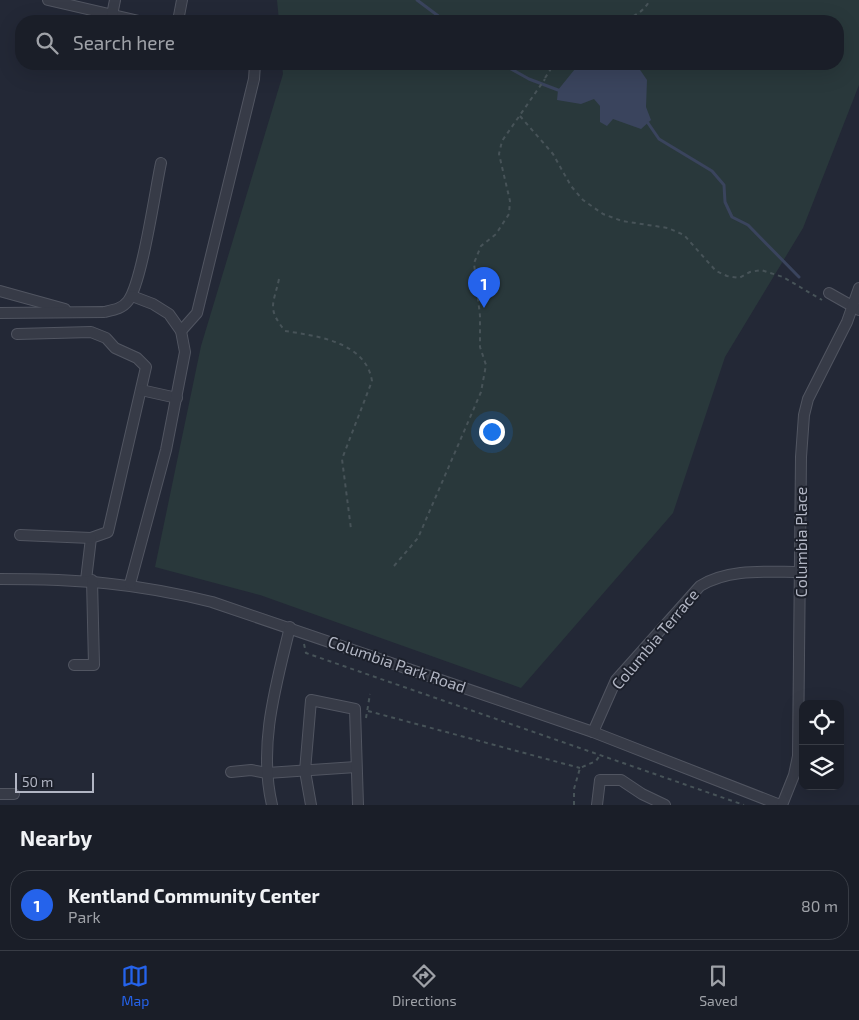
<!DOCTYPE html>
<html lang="en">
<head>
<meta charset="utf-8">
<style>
	:root { --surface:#1a1e28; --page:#272b34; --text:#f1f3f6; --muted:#9fa2a8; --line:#383c45; --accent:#2563eb }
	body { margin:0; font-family:"Exo 2",sans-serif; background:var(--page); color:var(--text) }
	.controls { position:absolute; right:15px; bottom:15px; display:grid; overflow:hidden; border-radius:10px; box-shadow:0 5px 20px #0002 }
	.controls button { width:45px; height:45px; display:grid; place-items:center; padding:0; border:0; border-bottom:1px solid var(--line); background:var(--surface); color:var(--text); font:25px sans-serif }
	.scale { position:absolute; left:15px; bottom:12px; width:79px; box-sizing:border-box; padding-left:5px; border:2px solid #b1b5c3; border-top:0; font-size:14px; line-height:18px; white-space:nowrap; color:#b1b5c3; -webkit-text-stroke:4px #1c202b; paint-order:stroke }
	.you { position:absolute; left:491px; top:431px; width:18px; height:18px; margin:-12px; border:4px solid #fff; border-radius:50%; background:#1a73e8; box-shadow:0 0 0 8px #1a73e833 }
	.badge { display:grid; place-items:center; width:32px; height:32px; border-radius:50%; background:var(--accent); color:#fff; font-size:16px; font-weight:700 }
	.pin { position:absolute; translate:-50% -41px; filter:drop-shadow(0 1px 2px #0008) }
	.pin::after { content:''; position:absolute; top:26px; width:18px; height:15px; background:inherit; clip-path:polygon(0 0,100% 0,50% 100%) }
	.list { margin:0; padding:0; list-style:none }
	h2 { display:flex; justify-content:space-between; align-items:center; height:65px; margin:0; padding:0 20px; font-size:21px }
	h2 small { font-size:16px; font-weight:400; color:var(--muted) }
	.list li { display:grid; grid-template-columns:32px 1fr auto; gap:15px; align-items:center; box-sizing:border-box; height:70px; margin:0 10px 10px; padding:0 10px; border:1px solid var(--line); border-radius:20px }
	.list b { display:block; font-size:19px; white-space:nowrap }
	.list p { margin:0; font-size:16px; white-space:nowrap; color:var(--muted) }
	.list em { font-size:16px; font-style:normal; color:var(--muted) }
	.icon { flex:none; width:28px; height:28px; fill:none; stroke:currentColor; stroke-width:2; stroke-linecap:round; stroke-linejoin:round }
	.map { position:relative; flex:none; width:859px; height:805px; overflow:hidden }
	.search { position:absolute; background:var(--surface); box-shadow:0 5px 20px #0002; left:15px; right:15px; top:15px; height:55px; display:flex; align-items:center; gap:12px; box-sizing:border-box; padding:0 18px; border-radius:20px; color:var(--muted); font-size:19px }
	.sheet { height:145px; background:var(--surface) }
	nav { display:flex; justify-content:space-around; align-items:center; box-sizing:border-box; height:70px; border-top:1px solid var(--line); background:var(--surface); font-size:14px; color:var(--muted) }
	nav a { display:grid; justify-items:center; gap:2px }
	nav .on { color:var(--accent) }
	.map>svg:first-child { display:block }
	.green { fill:#29383b }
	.water { fill:#3a445d }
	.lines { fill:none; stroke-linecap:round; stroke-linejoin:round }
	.stream { stroke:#3a445d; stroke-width:3 }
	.minor-casing { stroke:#515561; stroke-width:12 }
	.path { stroke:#475358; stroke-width:2; stroke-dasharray:4 4; stroke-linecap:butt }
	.minor { stroke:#373b47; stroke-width:10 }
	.labels { text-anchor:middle; stroke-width:4; stroke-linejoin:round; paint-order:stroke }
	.street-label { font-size:16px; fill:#b1b5c3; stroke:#1c202b }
</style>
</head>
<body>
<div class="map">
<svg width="859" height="805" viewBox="0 0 859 805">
	<rect width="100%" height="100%" fill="#232836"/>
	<!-- green -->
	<polygon class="green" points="277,0 859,0 859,85 803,228 725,357 673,513 521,688 260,595 155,567 201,346 283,74 282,64 838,64 838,21 279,21"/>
	<!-- water -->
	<polygon class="water" points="579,64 636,64 647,80 646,107 651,120 641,129 613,119 607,126 600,122 600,106 594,99 581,104 557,100 558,90"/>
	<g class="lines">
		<!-- stream -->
		<g class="stream">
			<polyline points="417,0 445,21"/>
			<polyline points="502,64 529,79 558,90"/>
			<polyline points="648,123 659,139 712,171 724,185 725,202 732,217 748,225 799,277"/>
		</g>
		<defs>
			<g id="minor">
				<polyline points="48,0 139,21"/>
				<polyline points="112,15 115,0"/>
				<polyline points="178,21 182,0"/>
				<polyline points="0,291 65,309"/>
				<polyline points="829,293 859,310"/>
				<path d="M0,313L104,312C113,310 122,309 128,301C142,283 155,191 161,163"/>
				<polyline points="181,331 197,313 254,79 255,64"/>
				<polyline points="17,334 91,332 106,338 115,348 137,358 146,367 108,532 91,538 86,580"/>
				<polyline points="141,390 177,398"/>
				<polyline points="20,535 91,538"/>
				<path d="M0,579C78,579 136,583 212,602L593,732L780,805"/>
				<polyline points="130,584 166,450 185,352 181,331 169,314 153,304 132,296"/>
				<polyline points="74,665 94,665 92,580"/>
				<path d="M593,732L616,680L700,586C729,568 767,572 800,572"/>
				<polyline points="231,772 251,770 267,773 356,767"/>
				<polyline points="0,794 14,794"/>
				<path d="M272,805C258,745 276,685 290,627"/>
				<polyline points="311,805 305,771 311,700 355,709 358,805"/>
				<polyline points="597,805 600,780 621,780 642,794 665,805"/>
				<polyline points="782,805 794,775 798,756 801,457 804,415 808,399 847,322 859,288"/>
			</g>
		</defs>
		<!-- minor casing -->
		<use href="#minor" class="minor-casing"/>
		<!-- path -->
		<g class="path">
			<path d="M618,21C632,18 643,13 650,0"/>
			<polyline points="545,78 554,64"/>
			<polyline points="520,116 553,154 571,186 583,200 603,214 622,221 668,228 684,235 716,271 727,276 739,278 750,272 761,270 783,277 822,300"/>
			<path d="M279,279C273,306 267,308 285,331C317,336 366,342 372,381L342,459L351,529"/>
			<polyline points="394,566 418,538 481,392 486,365 480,347 480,316 474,263 481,246 496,234 509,214 510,201 499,154 502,141 545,79"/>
			<polyline points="304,644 306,653 744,805"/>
			<polyline points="368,711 580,768"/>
			<polyline points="366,718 370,694"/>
			<polyline points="574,805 574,789 580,768 596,761 600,755"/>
		</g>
		<!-- minor -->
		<use href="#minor" class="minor"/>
	</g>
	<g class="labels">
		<!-- street labels -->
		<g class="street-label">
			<text transform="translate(801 542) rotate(-90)" y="6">Columbia Place</text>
			<text transform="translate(655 639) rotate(-50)" y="6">Columbia Terrace</text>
			<text transform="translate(397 664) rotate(19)" y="6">Columbia Park Road</text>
		</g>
	</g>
</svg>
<div class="controls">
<button><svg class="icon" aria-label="locate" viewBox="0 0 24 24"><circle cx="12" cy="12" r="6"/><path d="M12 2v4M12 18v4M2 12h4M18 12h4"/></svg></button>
<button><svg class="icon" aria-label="layers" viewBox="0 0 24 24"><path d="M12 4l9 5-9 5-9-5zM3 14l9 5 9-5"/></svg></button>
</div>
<div class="scale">50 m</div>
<div class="you"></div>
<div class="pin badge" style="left:484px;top:308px">1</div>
<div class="search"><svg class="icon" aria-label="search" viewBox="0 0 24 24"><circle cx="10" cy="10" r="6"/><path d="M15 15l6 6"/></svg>Search here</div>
</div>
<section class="sheet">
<h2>Nearby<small></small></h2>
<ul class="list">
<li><span class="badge">1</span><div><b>Kentland Community Center</b><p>Park</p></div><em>80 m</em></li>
</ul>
</section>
<nav>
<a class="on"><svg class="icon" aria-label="map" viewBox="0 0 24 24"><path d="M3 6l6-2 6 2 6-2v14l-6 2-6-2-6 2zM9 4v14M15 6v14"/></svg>Map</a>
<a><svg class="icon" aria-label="directions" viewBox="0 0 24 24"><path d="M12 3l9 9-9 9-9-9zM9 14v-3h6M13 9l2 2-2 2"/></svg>Directions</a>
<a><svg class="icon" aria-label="saved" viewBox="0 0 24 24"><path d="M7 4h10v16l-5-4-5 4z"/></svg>Saved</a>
</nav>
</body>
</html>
